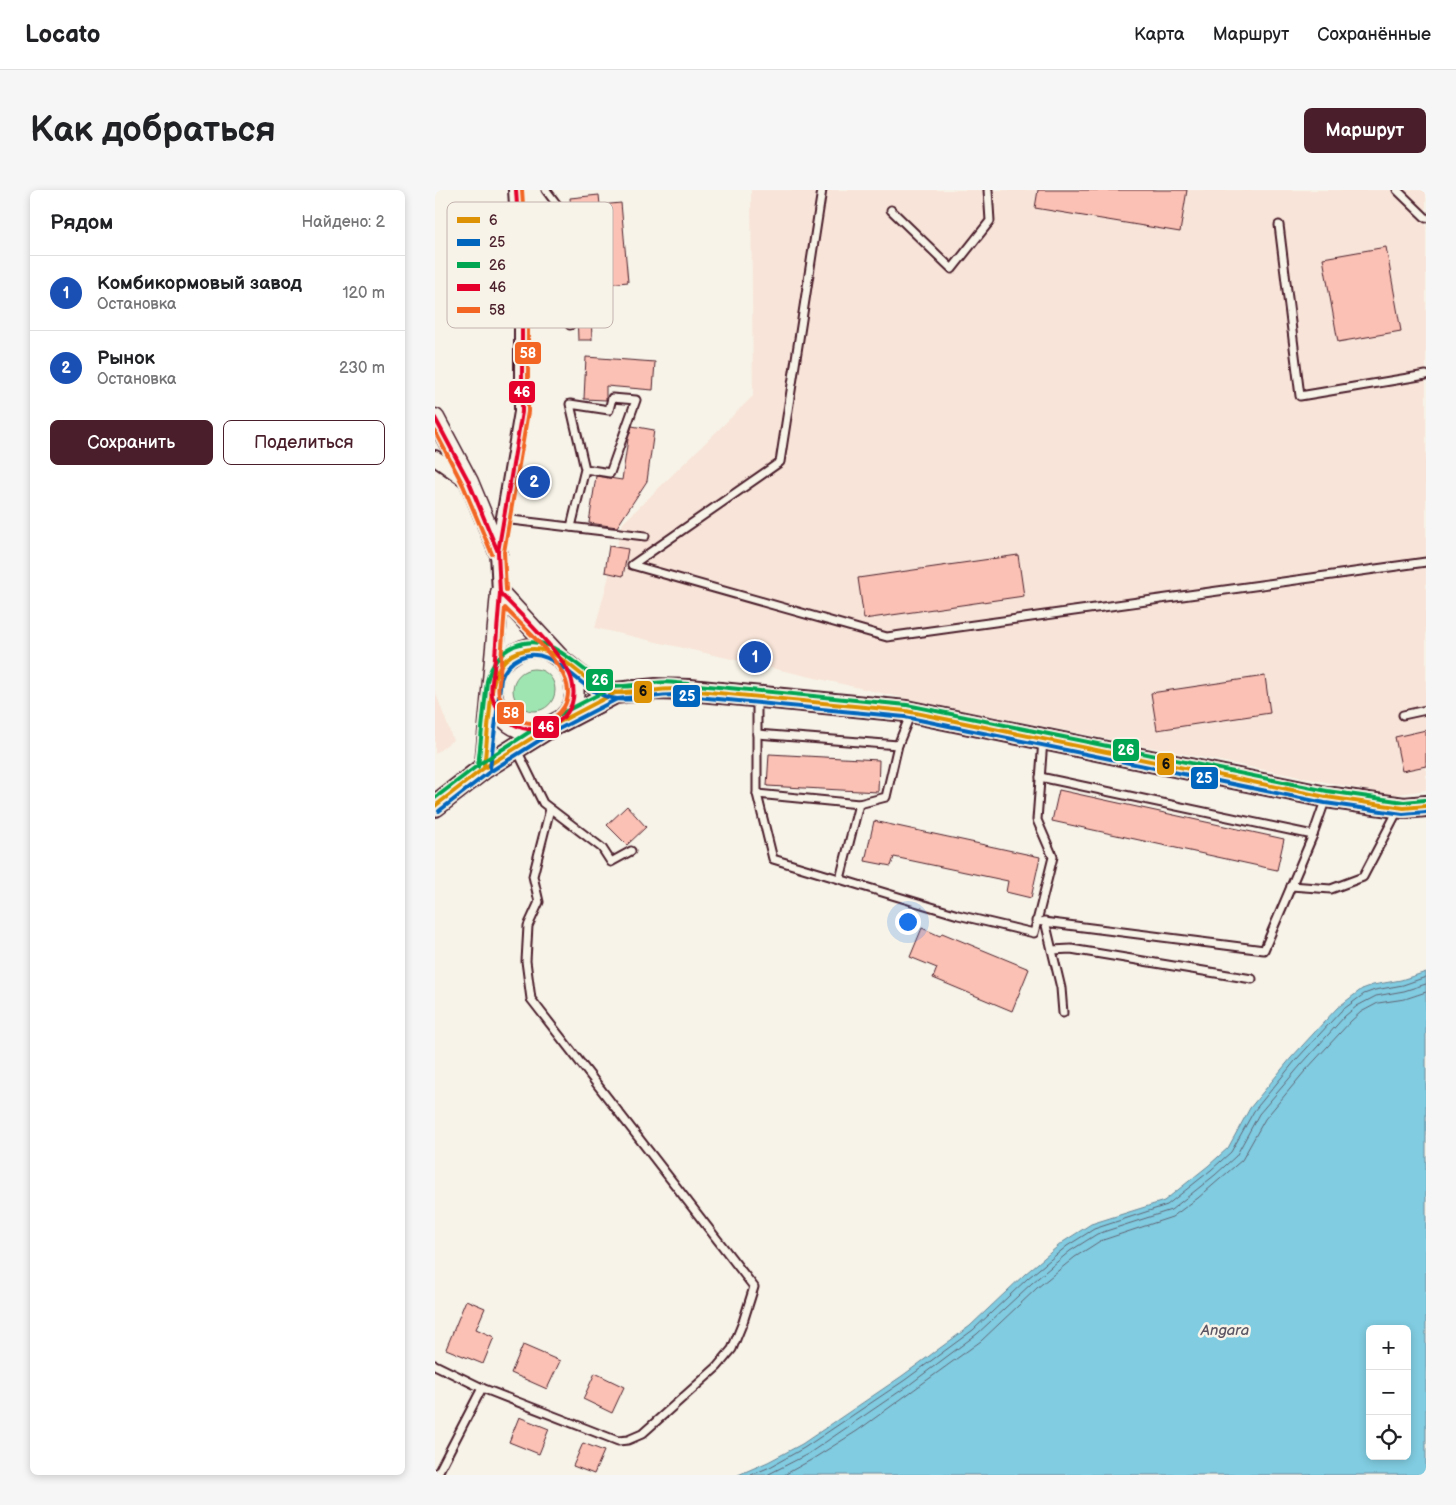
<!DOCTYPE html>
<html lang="ru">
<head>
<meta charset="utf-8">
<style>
	:root { --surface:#fff; --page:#f6f6f6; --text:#202124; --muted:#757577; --line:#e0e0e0; --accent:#4a1f2b }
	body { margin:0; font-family:"Balsamiq Sans",sans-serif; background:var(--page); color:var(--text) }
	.controls { position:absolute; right:15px; bottom:15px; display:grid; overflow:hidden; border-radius:8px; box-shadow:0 2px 8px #0003 }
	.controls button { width:45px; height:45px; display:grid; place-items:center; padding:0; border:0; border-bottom:1px solid var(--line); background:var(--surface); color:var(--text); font:25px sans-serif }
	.you { position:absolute; left:472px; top:731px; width:18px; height:18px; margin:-12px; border:4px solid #fff; border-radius:50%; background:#1a73e8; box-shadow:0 0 0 8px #1a73e833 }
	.badge { display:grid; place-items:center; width:32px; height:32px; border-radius:50%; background:var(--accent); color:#fff; font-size:16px; font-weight:700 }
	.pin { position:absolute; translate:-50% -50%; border:2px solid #fff; box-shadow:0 1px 5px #0006 }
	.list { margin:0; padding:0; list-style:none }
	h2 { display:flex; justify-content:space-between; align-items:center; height:65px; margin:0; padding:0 20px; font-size:21px }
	h2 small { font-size:16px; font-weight:400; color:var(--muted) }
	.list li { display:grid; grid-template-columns:32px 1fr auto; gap:15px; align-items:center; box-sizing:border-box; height:75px; padding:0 20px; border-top:1px solid var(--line) }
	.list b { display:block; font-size:19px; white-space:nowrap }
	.list p { margin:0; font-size:16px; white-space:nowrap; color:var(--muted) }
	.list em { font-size:16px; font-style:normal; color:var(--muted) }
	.actions { display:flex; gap:10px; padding:15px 20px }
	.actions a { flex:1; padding:11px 0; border:1px solid var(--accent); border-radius:8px; text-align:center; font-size:18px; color:var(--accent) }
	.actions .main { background:var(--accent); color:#fff }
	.icon { flex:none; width:28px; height:28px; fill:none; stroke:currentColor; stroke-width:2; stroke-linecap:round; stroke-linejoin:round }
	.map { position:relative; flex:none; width:991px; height:1285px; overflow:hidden; border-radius:8px }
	header { display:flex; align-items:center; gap:30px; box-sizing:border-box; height:70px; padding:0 25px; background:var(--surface); border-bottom:1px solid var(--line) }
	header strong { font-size:24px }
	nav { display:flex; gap:28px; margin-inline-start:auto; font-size:18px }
	.intro { display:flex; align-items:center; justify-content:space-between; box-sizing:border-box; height:120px; padding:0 30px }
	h1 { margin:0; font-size:35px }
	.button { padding:12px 22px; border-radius:8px; background:var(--accent); color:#fff; font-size:18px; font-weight:700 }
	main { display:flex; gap:30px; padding:0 30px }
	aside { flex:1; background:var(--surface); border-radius:8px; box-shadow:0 2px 8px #0003 }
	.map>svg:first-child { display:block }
	.built { fill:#f8e4d8 }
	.green { fill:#9fe5b2; stroke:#74826e }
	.water { fill:#81cce1; stroke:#6b8798; fill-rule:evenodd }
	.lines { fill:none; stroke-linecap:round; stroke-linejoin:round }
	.shore { stroke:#606474; stroke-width:1 }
	.building { fill:#fbc1b4; stroke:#4a1f2b }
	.service-casing { stroke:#4a1f2b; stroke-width:11 }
	.minor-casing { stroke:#4a1f2b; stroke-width:18 }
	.tertiary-casing { stroke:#4a1f2b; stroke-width:21 }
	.secondary-casing { stroke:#4a1f2b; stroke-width:24 }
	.service { stroke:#f7f3e8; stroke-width:7 }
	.minor { stroke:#f7f3e8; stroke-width:14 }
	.tertiary { stroke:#f7f3e8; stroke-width:18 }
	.secondary { stroke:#f7f3e8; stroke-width:20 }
	.bus-1-casing { stroke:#f7f3e8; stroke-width:8 }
	.bus-2-casing { stroke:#f7f3e8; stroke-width:8 }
	.bus-3-casing { stroke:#f7f3e8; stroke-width:8 }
	.bus-4-casing { stroke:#f7f3e8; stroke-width:8 }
	.bus-5-casing { stroke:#f7f3e8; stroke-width:8 }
	.bus-1 { stroke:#dd9206; stroke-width:4 }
	.bus-2 { stroke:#0065bd; stroke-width:4 }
	.bus-3 { stroke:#00a651; stroke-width:4 }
	.bus-4 { stroke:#e4002b; stroke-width:4 }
	.bus-5 { stroke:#f26522; stroke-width:4 }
	.labels { text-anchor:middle; stroke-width:5; stroke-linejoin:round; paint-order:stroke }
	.water-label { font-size:15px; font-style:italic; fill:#5a5362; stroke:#f7f3e8 }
	.key { fill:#f7f3e8; stroke:#c3b3af; stroke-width:1 }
	.key-label { font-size:14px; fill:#4a1f2b }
	.line-badge { stroke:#f7f3e8; stroke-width:2 }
	.badge-label { font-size:14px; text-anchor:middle; font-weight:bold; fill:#fff }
	.pale-badge-label { font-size:14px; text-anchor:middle; font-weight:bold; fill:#111 }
</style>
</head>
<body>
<header>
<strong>Locato</strong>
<nav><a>Карта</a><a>Маршрут</a><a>Сохранённые</a></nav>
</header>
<div class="intro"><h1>Как добраться</h1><a class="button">Маршрут</a></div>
<main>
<aside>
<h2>Рядом<small>Найдено: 2</small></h2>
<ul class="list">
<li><span class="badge" style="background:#1a4fb4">1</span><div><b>Комбикормовый завод</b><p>Остановка</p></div><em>120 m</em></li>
<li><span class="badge" style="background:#1a4fb4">2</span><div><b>Рынок</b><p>Остановка</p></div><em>230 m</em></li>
</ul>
<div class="actions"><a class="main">Сохранить</a><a>Поделиться</a></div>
</aside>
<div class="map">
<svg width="991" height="1285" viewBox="0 0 991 1285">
	<rect width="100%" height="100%" fill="#f7f3e8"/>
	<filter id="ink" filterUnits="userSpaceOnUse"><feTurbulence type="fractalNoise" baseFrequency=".02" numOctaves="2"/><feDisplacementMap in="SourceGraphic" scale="10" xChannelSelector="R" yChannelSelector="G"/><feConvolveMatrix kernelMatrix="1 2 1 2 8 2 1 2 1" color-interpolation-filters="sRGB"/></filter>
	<g filter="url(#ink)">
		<!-- built -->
		<g class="built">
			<polygon points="316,0 991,0 991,600 957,605 486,512 160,438 188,333 318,206"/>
			<polygon points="0,501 18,550 0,564"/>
		</g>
		<!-- green -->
		<circle class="green" cx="99" cy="500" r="21"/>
		<!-- water -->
		<path class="water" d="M991,782V1285H303L333,1272L367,1254L467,1186L535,1136L590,1084L628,1052L656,1034L729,1011L773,976L793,958L815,918L856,868L902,818L927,799L938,795L966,790ZM935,1139H972V1266H935Z"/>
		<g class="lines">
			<!-- shore -->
			<g class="shore">
				<polyline points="316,1285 335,1277 369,1258 470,1190 538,1140 593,1088 632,1056 659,1039 732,1015 776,980 796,962 819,921 860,871 906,821 929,804 940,800 968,795 991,787"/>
				<polyline points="332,1285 373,1264 474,1195 542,1144 597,1093 635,1061 662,1044 736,1020 780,985 801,966 824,924 865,876 910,826 922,816 941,806 969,801 991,794"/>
				<polyline points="349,1285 376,1270 422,1241 546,1151 602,1098 640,1067 665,1051 737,1027 763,1008 807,970 830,929 870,881 916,831 926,822 943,813 970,809 991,802"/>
			</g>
		</g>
		<!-- building -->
		<g class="building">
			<polygon points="603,0 752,0 745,42 600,18"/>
			<polygon points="164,5 165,15 186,13 193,92 173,94 173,100 144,103 141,75 149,74 145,33 137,33 135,8"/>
			<polygon points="951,57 966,141 903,152 888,68"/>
			<polygon points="142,121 156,121 157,150 143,150"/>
			<polygon points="151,167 220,172 218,200 171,196 171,210 149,209"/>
			<polygon points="197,236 219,240 212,291 182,337 154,333 161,286 187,290 193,249"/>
			<polygon points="174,356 193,359 188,386 170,382"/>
			<polygon points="583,365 589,406 429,429 423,388"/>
			<polygon points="830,486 835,523 722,540 716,503"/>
			<polygon points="991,540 991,576 967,581 960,547"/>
			<polygon points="334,564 444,570 443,602 332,596"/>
			<polygon points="624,600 849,649 842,680 617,631"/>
			<polygon points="192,616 211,637 192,655 172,635"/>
			<polygon points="439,631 605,667 596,708 571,702 573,691 459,667 456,676 430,671"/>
			<polygon points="487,738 505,746 507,743 594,779 577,821 498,788 502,778 475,767"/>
			<polygon points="31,1110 50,1118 41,1139 59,1147 48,1174 11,1159"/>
			<polygon points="88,1155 125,1171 112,1199 76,1183"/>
			<polygon points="160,1183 189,1197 177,1223 148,1209"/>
			<polygon points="84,1227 114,1239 104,1264 74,1252"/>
			<polygon points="148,1253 169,1261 159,1284 138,1276"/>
		</g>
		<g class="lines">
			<defs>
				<g id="service">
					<polyline points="111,0 123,16 135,135"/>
					<polyline points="387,0 345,272 197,375 452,447 991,372"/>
					<polyline points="962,0 991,28"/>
					<polyline points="456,20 517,79 555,31 553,0"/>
					<polyline points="844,35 865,206 991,185"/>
					<polyline points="68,329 210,346"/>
					<polyline points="136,337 150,279 175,283 201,210 177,208 174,220 135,214 150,279"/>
					<polyline points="322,509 322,604 338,669 523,725 599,743 618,667 602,630 608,550"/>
					<polyline points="968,525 991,520"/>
					<polyline points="322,544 463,555 476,523"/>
					<polyline points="82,560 108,613 167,658 176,672 196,661"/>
					<polyline points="605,587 878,645"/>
					<polyline points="322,604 424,614"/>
					<polyline points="405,689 424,614 451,607 463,555"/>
					<polyline points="856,696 896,699 928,687 963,620"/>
					<polyline points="601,731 829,760 878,645 891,608"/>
					<polyline points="610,731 626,798 628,823"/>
					<polyline points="617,760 636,759 817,789"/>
					<polyline points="0,1175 47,1198 2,1285"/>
					<polyline points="47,1198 183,1251 193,1250 207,1244 282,1177 297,1159 308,1132 319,1097 96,809 91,771 93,736 104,712 98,686 115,619"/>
				</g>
				<g id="minor">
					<polyline points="0,268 34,292"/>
					<polyline points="65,403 63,362 87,222 87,91 81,0"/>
				</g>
				<g id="tertiary">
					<polyline points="0,228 34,292 63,362"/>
					<path d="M65,403L126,469C144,491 146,518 120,534C115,536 111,539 106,540C74,547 50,514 60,485C63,476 69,470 77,465C108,442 133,478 156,493C163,497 173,500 180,503"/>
					<polyline points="49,578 65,403"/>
				</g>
				<polyline id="secondary" points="0,616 49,578 113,538 180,503 221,499 255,500 471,521 891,607 969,618 991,616"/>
			</defs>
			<!-- service casing -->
			<use href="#service" class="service-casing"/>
			<!-- minor casing -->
			<use href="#minor" class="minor-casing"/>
			<!-- tertiary casing -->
			<use href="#tertiary" class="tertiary-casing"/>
			<!-- secondary casing -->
			<use href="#secondary" class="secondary-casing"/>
			<!-- service -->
			<use href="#service" class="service"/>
			<!-- minor -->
			<use href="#minor" class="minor"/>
			<!-- tertiary -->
			<use href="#tertiary" class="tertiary"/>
			<!-- secondary -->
			<use href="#secondary" class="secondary"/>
			<defs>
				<g id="bus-1">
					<path d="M49,578C51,561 52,545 54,528C57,501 56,467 90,460C99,458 107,459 116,463C138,473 152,495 177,502C194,506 222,498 242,499L471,521L891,607L969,618L991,616"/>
					<polyline points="0,616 49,578 113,538 180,503 212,500"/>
				</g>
				<g id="bus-2">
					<path d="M55,579L66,489C73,470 92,459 112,468C136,478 148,501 176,508C196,513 221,504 241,505L470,527L890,613L968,624L991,622"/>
					<polyline points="4,621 53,583 116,543 182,509 213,506"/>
				</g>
				<g id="bus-3">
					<path d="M43,577L52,491C56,476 64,463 79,456C121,439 142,485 177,495C191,499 206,494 219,493C227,492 235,492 242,493L472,515L892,601L969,612L990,610"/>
					<polyline points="0,608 46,573 110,532 178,497 211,494"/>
				</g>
				<g id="bus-4">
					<polyline points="0,228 34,292 63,362"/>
					<path d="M65,403C83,422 132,468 137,491C150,542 73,561 57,506C55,498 58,487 59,479C61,454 63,428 65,403Z"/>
					<polyline points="65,403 63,362 87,222 87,91 81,0"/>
				</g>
				<g id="bus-5">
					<polyline points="0,241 28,295 57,364"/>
					<polyline points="71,400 69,362 93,222 93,91 87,0"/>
					<path d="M70,418C88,437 122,466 131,491C145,531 81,555 64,505C62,499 65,489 65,482C67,461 68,439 70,418Z"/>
				</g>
			</defs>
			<!-- bus-1 casing -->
			<use href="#bus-1" class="bus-1-casing"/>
			<!-- bus-2 casing -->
			<use href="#bus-2" class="bus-2-casing"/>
			<!-- bus-3 casing -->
			<use href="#bus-3" class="bus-3-casing"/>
			<!-- bus-4 casing -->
			<use href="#bus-4" class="bus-4-casing"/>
			<!-- bus-5 casing -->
			<use href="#bus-5" class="bus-5-casing"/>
			<!-- bus-1 -->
			<use href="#bus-1" class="bus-1"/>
			<!-- bus-2 -->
			<use href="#bus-2" class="bus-2"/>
			<!-- bus-3 -->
			<use href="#bus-3" class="bus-3"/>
			<!-- bus-4 -->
			<use href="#bus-4" class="bus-4"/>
			<!-- bus-5 -->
			<use href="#bus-5" class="bus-5"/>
		</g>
	</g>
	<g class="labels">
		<!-- water labels -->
		<g class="water-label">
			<text x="790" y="1145">Angara</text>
		</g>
	</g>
	<!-- legend -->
	<rect x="12" y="12" width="166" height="126" rx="8" class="key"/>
	<rect x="22" y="27" width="23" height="6" fill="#dd9206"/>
	<rect x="22" y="49" width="23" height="7" fill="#0065bd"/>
	<rect x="22" y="72" width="23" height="6" fill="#00a651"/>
	<rect x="22" y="94" width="23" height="7" fill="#e4002b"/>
	<rect x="22" y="117" width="23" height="6" fill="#f26522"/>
	<g class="key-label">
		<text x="54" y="35">6</text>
		<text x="54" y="57">25</text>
		<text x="54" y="80">26</text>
		<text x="54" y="102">46</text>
		<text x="54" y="125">58</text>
	</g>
	<g class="line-badge">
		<rect x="79" y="151" width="28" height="24" rx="5" fill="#f26522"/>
		<rect x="73" y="190" width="28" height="24" rx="5" fill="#e4002b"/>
		<rect x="150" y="478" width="29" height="24" rx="5" fill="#00a651"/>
		<rect x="198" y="490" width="20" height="24" rx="5" fill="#dd9206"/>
		<rect x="237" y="494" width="29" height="24" rx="5" fill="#0065bd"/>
		<rect x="61" y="511" width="29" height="24" rx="5" fill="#f26522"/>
		<rect x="97" y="525" width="28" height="24" rx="5" fill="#e4002b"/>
		<rect x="677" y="548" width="28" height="24" rx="5" fill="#00a651"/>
		<rect x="721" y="562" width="19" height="24" rx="5" fill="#dd9206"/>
		<rect x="755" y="576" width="29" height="24" rx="5" fill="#0065bd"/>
	</g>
	<g class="badge-label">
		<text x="93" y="168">58</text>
		<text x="87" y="207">46</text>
		<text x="165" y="495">26</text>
		<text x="252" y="511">25</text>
		<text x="76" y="528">58</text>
		<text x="111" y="542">46</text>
		<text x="691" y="565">26</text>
		<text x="769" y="593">25</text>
	</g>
	<g class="pale-badge-label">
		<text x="208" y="506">6</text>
		<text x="731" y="579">6</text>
	</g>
</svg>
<div class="controls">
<button>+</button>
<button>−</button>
<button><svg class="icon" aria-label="locate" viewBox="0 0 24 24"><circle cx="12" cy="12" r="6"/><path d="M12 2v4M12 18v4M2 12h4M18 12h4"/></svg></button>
</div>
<div class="you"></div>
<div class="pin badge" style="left:320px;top:467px;background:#1a4fb4">1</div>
<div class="pin badge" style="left:99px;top:292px;background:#1a4fb4">2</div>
</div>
</main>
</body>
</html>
